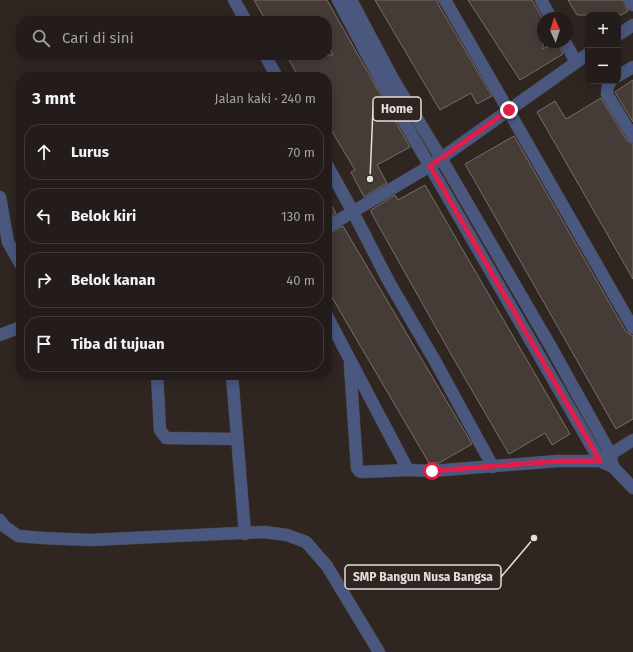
<!DOCTYPE html>
<html lang="id">
<head>
<meta charset="utf-8">
<style>
	:root { --surface:#231c1a; --page:#2f2927; --text:#f1f3f6; --muted:#a3a1a2; --line:#403a39 }
	body { margin:0; font-family:"Fira Sans",sans-serif; background:var(--page); color:var(--text) }
	.controls { position:absolute; right:12px; top:12px; display:grid; overflow:hidden; border-radius:8px; box-shadow:0 2px 10px #0003 }
	.controls button { width:36px; height:36px; display:grid; place-items:center; padding:0; border:0; border-bottom:1px solid var(--line); background:var(--surface); color:var(--text); font:20px sans-serif }
	.compass { position:absolute; left:537px; top:12px; width:36px; height:36px; border-radius:50%; background:var(--surface); box-shadow:0 2px 10px #0003; rotate:357deg }
	.stop { position:absolute; width:12px; height:12px; margin:-9px; border:3px solid #e11d48; border-radius:50%; background:#fff }
	.stop.end { background:#e11d48; border-color:#fff; box-shadow:0 1px 4px #0008 }
	.list { margin:0; padding:0; list-style:none }
	h2 { display:flex; justify-content:space-between; align-items:center; height:52px; margin:0; padding:0 16px; font-size:17px }
	h2 small { font-size:13px; font-weight:400; color:var(--muted) }
	.list li { display:grid; grid-template-columns:26px 1fr auto; gap:12px; align-items:center; box-sizing:border-box; height:56px; margin:0 8px 8px; padding:0 8px; border:1px solid var(--line); border-radius:16px }
	.list b { display:block; font-size:15px; white-space:nowrap }
	.list em { font-size:13px; font-style:normal; color:var(--muted) }
	.icon { flex:none; width:22px; height:22px; fill:none; stroke:currentColor; stroke-width:2; stroke-linecap:round; stroke-linejoin:round }
	.map { position:relative; flex:none; width:633px; height:652px; overflow:hidden }
	.search { position:absolute; background:var(--surface); box-shadow:0 2px 10px #0003; left:16px; top:16px; width:316px; height:44px; display:flex; align-items:center; gap:10px; box-sizing:border-box; padding:0 14px; border-radius:16px; color:var(--muted); font-size:15px }
	.panel { position:absolute; background:var(--surface); box-shadow:0 2px 10px #0003; left:16px; top:72px; width:316px; height:308px; border-radius:16px }
	.map>svg:first-child { display:block }
	.building { fill:#453c38; stroke:#776d69 }
	.lines { fill:none; stroke-linecap:round; stroke-linejoin:round }
	.street-casing { stroke:#4c4340; stroke-width:13 }
	.street { stroke:#4a5880; stroke-width:12 }
	.route { stroke:#e11d48; stroke-width:5 }
	.leader { fill:none; stroke:#e4dedc; stroke-width:1.5 }
	.callout-dot { fill:#e4dedc; stroke:#2f2622; stroke-width:1.5 }
	.callout { fill:#2f2622; stroke:#e4dedc; stroke-width:1.5 }
	.callout-label { font-size:12px; text-anchor:middle; font-weight:bold; fill:#e4dedc }
</style>
</head>
<body>
<div class="map">
<svg width="633" height="652" viewBox="0 0 633 652">
	<rect width="100%" height="100%" fill="#2f2622"/>
	<!-- building -->
	<g class="building">
		<polygon points="254,0 327,0 410,147 377,165 387,183 364,197 351,172 355,170 327,123 327,77 299,77 286,55 333,55 327,44 327,21 266,21"/>
		<polygon points="375,0 438,0 438,4 492,96 477,104 471,93 440,110"/>
		<polygon points="468,0 532,0 543,19 543,49 555,42 558,42 563,54 520,80"/>
		<polygon points="568,0 623,0 628,11 621,15 577,15"/>
		<polygon points="633,80 633,122 615,92"/>
		<polygon points="601,98 627,141 633,144 633,279 537,112 555,101 566,119"/>
		<polygon points="514,136 626,332 633,336 633,419 616,429 465,164"/>
		<polygon points="425,185 570,434 552,445 545,433 509,454 452,356 372,214 371,210 395,195 398,200"/>
		<polygon points="327,198 336,213 327,218"/>
		<polygon points="343,226 472,444 439,463 429,463 327,289 327,234"/>
	</g>
	<g class="lines">
		<defs>
			<g id="street">
				<polyline points="234,0 246,21"/>
				<polyline points="338,0 383,85 600,461 613,467 633,488"/>
				<polyline points="351,0 393,79 441,158 551,347 610,453 613,467"/>
				<polyline points="445,0 633,328"/>
				<polyline points="541,0 551,18"/>
				<polyline points="630,0 633,5"/>
				<polyline points="618,35 633,25"/>
				<polyline points="565,42 576,62"/>
				<polyline points="265,55 277,77"/>
				<polyline points="618,76 633,67"/>
				<polyline points="611,81 608,86 607,94 633,137"/>
				<polyline points="327,165 353,212 389,282 435,361 493,467"/>
				<polyline points="0,197 8,242 21,265"/>
				<polyline points="327,227 430,166 588,54"/>
				<polyline points="327,316 408,470 432,471 558,461 600,461 633,440"/>
				<polyline points="0,335 21,327"/>
				<polyline points="350,365 357,468 359,471 362,472 408,470"/>
				<polyline points="157,375 160,430 166,438 237,439"/>
				<polyline points="232,375 245,534"/>
				<polyline points="0,520 4,526 18,536 43,538 90,540 264,532 287,535 306,542 327,566 379,652"/>
			</g>
		</defs>
		<!-- street casing -->
		<use href="#street" class="street-casing"/>
		<!-- street -->
		<use href="#street" class="street"/>
	</g>
	<g class="lines">
		<!-- route -->
		<polyline class="route" points="432,471 558,461 600,461 430,166 509,110"/>
	</g>
	<!-- callouts -->
	<path class="leader" d="M370 179L373 109M534 538L501 577"/>
	<g class="callout-dot">
		<circle cx="370" cy="179" r="4"/>
		<circle cx="534" cy="538" r="4"/>
	</g>
	<g class="callout">
		<rect x="373" y="97" width="48" height="24" rx="4"/>
		<rect x="345" y="565" width="156" height="24" rx="4"/>
	</g>
	<g class="callout-label">
		<text x="397" y="113">Home</text>
		<text x="423" y="581">SMP Bangun Nusa Bangsa</text>
	</g>
</svg>
<div class="controls">
<button>+</button>
<button>−</button>
</div>
<svg class="compass" viewBox="-18 -18 36 36"><path d="M0-13l5 13h-10z" fill="#e53935"/><path d="M0 13l5-13h-10z" fill="#a3a1a2"/></svg>
<div class="stop" style="left:432px;top:471px"></div>
<div class="stop end" style="left:509px;top:110px"></div>
<div class="search"><svg class="icon" aria-label="search" viewBox="0 0 24 24"><circle cx="10" cy="10" r="6"/><path d="M15 15l6 6"/></svg>Cari di sini</div>
<section class="panel">
<h2>3 mnt<small>Jalan kaki · 240 m</small></h2>
<ul class="list">
<li><svg class="icon" aria-label="ahead" viewBox="0 0 24 24"><path d="M12 20V5M6 11l6-6 6 6"/></svg><div><b>Lurus</b></div><em>70 m</em></li>
<li><svg class="icon" aria-label="left" viewBox="0 0 24 24"><path d="M17 20v-9H6M10 6l-5 5 5 5"/></svg><div><b>Belok kiri</b></div><em>130 m</em></li>
<li><svg class="icon" aria-label="right" viewBox="0 0 24 24"><path d="M7 20v-9h11M14 6l5 5-5 5"/></svg><div><b>Belok kanan</b></div><em>40 m</em></li>
<li><svg class="icon" aria-label="arrive" viewBox="0 0 24 24"><path d="M6 21V4h12l-3 4 3 4H6"/></svg><div><b>Tiba di tujuan</b></div></li>
</ul>
</section>
</div>
</body>
</html>
